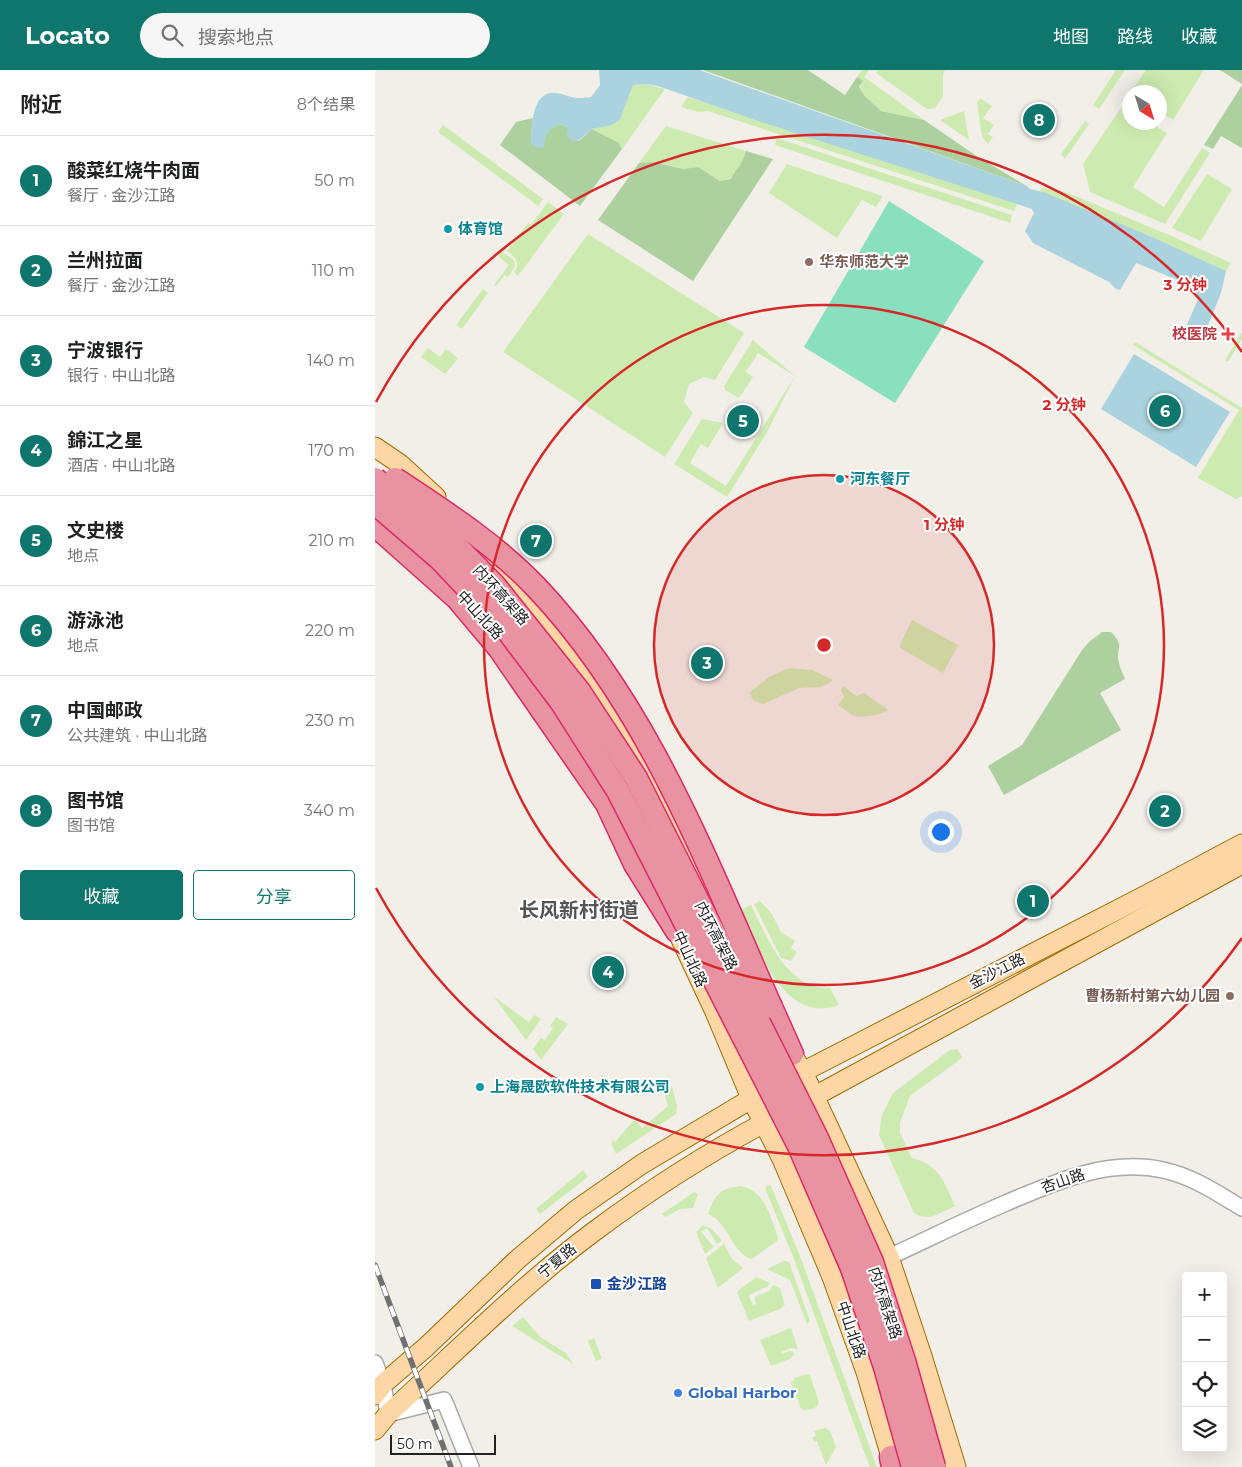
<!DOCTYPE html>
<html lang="zh">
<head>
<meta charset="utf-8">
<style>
	:root { --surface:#fff; --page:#f6f6f6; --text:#202124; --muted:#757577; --line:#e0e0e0; --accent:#0f766e }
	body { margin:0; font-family:Montserrat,"Noto Sans SC",sans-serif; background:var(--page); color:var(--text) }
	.controls { position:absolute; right:15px; bottom:15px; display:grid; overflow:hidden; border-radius:5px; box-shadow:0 5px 20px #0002 }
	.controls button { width:45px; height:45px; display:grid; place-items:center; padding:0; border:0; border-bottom:1px solid var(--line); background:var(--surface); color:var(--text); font:25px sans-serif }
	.compass { position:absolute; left:747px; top:15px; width:45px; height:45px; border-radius:50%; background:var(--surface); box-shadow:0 5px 20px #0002; rotate:142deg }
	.scale { position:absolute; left:15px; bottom:12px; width:106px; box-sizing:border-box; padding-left:5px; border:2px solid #222; border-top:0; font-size:14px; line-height:18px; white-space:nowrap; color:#222; -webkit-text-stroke:4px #fff; paint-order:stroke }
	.you { position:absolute; left:565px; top:761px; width:18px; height:18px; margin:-12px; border:4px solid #fff; border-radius:50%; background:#1a73e8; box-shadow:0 0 0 8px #1a73e833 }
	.badge { display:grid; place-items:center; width:32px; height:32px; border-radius:50%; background:var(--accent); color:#fff; font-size:16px; font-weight:700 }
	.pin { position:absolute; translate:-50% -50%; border:2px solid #fff; box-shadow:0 1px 5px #0006 }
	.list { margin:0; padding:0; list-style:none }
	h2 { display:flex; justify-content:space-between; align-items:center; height:65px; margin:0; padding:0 20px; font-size:21px }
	h2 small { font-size:16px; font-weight:400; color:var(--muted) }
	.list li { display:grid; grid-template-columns:32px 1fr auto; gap:15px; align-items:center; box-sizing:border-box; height:90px; padding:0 20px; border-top:1px solid var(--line) }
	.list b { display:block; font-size:19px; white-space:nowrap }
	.list p { margin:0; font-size:16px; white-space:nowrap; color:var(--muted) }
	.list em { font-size:16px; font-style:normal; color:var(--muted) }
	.actions { display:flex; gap:10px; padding:15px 20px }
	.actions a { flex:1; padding:11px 0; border:1px solid var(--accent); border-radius:5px; text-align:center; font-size:18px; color:var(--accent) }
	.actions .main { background:var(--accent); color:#fff }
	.icon { flex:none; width:28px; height:28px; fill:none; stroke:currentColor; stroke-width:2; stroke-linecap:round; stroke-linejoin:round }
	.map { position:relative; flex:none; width:867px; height:1397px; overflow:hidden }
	header { display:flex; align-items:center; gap:30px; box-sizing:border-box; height:70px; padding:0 25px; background:var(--accent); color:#fff }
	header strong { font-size:24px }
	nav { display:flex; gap:28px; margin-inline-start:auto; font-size:18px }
	.search { width:350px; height:45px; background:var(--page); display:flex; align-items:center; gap:12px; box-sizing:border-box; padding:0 18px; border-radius:28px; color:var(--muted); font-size:19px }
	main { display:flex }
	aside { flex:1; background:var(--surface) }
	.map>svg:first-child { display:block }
	.grass { fill:#cdebb0 }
	.forest { fill:#add19e }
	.pitch { fill:#88e0be }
	.water { fill:#aad3df }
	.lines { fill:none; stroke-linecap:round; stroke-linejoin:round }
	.minor-casing { stroke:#a9a9a9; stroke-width:18 }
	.major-casing { stroke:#a06b00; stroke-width:21 }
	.highway-casing { stroke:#dc2a67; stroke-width:25 }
	.minor { stroke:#fff; stroke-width:15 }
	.major { stroke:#fcd6a4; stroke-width:19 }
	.highway { stroke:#e892a2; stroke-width:22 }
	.rail-casing { stroke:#707070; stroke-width:5.5 }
	.rail { stroke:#fff; stroke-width:4; stroke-dasharray:11; stroke-linecap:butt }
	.highway-bridge-casing { stroke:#dc2a67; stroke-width:25; stroke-linecap:butt }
	.highway-bridge { stroke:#e892a2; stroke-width:22 }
	.ring { fill:none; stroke:#d62828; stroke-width:2.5 }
	.culture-dot { fill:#0f9aa8; stroke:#fff; stroke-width:2 }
	.education-dot { fill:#8d6e63; stroke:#fff; stroke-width:2 }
	.health-dot { fill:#e0444e; stroke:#fff; stroke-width:2 }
	.transit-dot { fill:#1a4fb4; stroke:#fff; stroke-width:2 }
	.shop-dot { fill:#3f7fe0; stroke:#fff; stroke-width:2 }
	.labels { text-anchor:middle; stroke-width:4; stroke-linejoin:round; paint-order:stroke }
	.culture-label { font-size:15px; font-weight:bold; fill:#0d838f; stroke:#fff; text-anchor:start }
	.education-label { font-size:15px; font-weight:bold; fill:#785e54; stroke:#fff; text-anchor:start }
	.health-label { font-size:15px; font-weight:bold; fill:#be3a42; stroke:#fff; text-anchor:end }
	.street-label { font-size:15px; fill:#222; stroke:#fff }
	.transit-label { font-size:15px; font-weight:bold; fill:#164399; stroke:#fff; text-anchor:start }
	.shop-label { font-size:15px; font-weight:bold; fill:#366cbe; stroke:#fff; text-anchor:start }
	.district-label { font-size:20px; font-weight:bold; fill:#555; stroke:#fff }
	.centre { fill:#d62828; stroke:#fff; stroke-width:2.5 }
	.ring-label { font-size:15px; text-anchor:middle; font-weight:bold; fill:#d62828; stroke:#fff; stroke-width:4; stroke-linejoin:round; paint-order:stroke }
</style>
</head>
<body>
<header>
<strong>Locato</strong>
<div class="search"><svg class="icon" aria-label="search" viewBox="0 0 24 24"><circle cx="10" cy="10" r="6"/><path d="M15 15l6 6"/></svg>搜索地点</div>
<nav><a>地图</a><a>路线</a><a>收藏</a></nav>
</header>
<main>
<aside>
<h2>附近<small>8个结果</small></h2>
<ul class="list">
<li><span class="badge">1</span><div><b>酸菜红烧牛肉面</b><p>餐厅 · 金沙江路</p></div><em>50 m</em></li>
<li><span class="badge">2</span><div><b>兰州拉面</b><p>餐厅 · 金沙江路</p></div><em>110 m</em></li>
<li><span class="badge">3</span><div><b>宁波银行</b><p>银行 · 中山北路</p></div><em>140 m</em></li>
<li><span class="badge">4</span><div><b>錦江之星</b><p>酒店 · 中山北路</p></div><em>170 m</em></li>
<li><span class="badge">5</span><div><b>文史楼</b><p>地点</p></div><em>210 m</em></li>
<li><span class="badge">6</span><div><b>游泳池</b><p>地点</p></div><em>220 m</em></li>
<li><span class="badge">7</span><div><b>中国邮政</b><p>公共建筑 · 中山北路</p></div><em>230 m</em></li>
<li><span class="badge">8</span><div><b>图书馆</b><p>图书馆</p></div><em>340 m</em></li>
</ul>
<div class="actions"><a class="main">收藏</a><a>分享</a></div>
</aside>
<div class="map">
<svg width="867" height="1397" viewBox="0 0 867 1397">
	<rect width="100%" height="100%" fill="#f2efe9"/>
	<!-- grass -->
	<g class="grass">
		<polygon points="487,0 494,0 489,7 549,50 506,41 489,25 482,7"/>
		<polygon points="503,0 570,0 568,4 568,26 560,38 552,39 501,3"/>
		<polygon points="741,0 750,0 724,39 718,35"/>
		<polygon points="771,0 829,0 798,50 785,41 784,22 756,22"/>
		<path d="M270,14L290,19L247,79L244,73L217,59C251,52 245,42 258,15Z"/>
		<polygon points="313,27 642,134 639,141 333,41 323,42 306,37"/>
		<polygon points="605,28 617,36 608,48 619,55 613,64 618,67 613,74 607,67 602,33"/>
		<polygon points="748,35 754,40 754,52 775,53 792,63 758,117 789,137 827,78 835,83 790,154 715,122 708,94"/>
		<polygon points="589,41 594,70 565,50"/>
		<polygon points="710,51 714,54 690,89 686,84"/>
		<polygon points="68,55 168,129 163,136 63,62"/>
		<path d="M291,56L371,81C368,93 361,98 356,109L345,111L323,97L308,99L278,92L264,93Z"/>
		<polygon points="402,68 637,145 635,153 400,75"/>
		<polygon points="412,94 508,126 501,137 487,130 462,168 394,123"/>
		<polygon points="832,104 857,119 826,171 797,158"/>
		<polygon points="666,118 688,121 799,167 856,193 851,201 775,166 664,122"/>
		<path d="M173,132L189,144L143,206L139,202C146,193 140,187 132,181L153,153L156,155Z"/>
		<polygon points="213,164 369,263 340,310 329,307 314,314 309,332 318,343 290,387 128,282"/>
		<polygon points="129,177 131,179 128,183 139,190 140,196 133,207 130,205 121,216 119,215 134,195 122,185"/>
		<polygon points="108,219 113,223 87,259 81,255"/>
		<polygon points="867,262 867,269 853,292 850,290"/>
		<polygon points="378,270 420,306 391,364 352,427 299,394 327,349 348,353 333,378 326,374 315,393 351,416 420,306 383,283 371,302 378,307 364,328 350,320 349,316"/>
		<polygon points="760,272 867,338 867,426 861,429 823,408 864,340 758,275"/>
		<polygon points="53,278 65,287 71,279 83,288 70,304 46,287"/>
		<polygon points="537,550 583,575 568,603 524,577"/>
		<polygon points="414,598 437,600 458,610 453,614 445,617 424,618 388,634 379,631 374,623 394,607"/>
		<path d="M468,616L481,626L489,623L513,640C506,645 485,649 477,645C472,642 468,638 463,635L469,627L466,620Z"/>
		<polygon points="385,831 397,844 406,862 420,871 416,878 422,882 416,891 406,888 379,834"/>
		<path d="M376,835C392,867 412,920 455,918L464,935C408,956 384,878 365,840Z"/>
		<polygon points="118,926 154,952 159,945 166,949 151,970"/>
		<polygon points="181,947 193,954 166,990 158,979 166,968 170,970 178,958 175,956"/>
		<path d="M583,979L587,988L535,1026L525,1053V1063L537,1088C565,1095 569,1112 580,1136C567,1142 552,1153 539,1143L504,1065L507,1045L518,1023L575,980Z"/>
		<polygon points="297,1016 302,1036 301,1044 241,1084 237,1075 237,1070 240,1072 260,1049 267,1058 293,1036 289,1023"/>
		<polygon points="208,1100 213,1107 165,1144 161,1139"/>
		<polygon points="393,1115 396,1116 425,1186 502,1397 495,1397 488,1379 419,1189 390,1118"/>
		<path d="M365,1116C390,1120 395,1146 403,1167L402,1171L377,1189C358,1185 354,1153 333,1144C341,1123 343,1120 365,1116Z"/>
		<polygon points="319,1122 323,1124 318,1138 305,1139 290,1147 287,1144"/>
		<polygon points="328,1155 337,1159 347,1171 342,1174 332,1158 326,1162 339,1177 330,1184 321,1162"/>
		<polygon points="349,1174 357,1189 368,1198 343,1218 331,1188"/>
		<polygon points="409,1191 414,1192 435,1251 432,1254 415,1210 392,1199"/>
		<polygon points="381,1207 395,1213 392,1217 374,1225 378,1236 381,1234 379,1227 394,1221 398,1215 405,1218 410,1235 405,1239 374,1251 362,1222"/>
		<polygon points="148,1247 165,1267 191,1283 198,1294 137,1256"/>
		<polygon points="416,1258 423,1279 416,1278 406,1282 406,1284 415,1281 420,1283 415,1289 396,1296 385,1270"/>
		<polygon points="219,1268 227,1289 221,1291 213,1271"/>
		<path d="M432,1304L435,1305L444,1332C442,1339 433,1342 426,1339L416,1313L420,1308Z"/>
		<polygon points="451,1358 455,1361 461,1377 451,1395 442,1371 439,1372 437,1368 441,1366 439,1361"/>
	</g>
	<!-- forest -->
	<g class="forest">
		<polygon points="328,0 433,0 470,25 482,7 488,11 484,16 489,25 506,41 549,50 603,87 652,116"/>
		<polygon points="845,0 867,0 867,14"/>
		<polygon points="867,15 867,78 846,66 838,79 829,75"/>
		<polygon points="158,48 156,65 169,68 175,59 184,54 193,57 197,71 204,71 217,59 244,73 247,79 205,136 125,75 141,52"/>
		<path d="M371,81L398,89L318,211L223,150L264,93L278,92L308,99L323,97L345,111L356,109C361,98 368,93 371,81Z"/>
		<path d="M727,562H736C751,577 740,577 744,593C745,598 748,604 750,609L725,623L746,660L629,725L613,696L647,675L707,580L714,572Z"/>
	</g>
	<!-- pitch -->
	<polygon class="pitch" points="514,131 609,191 520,333 429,277"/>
	<!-- water -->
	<g class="water">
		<path d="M224,0H324L652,116L655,119L668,122L775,166L851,201L846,223L828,268L811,257L823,229L820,217L761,193L745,220L741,219L734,212L658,173L650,161L659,143L657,139L386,52L283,16L270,14L258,15L245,49L237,55L217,59L203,71H197L192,66L193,57L184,54C173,60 169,65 169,77L162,78L156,73C156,58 157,19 181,23C198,26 196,30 216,27L225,15Z"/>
		<polygon points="759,284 855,342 821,397 726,339"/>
	</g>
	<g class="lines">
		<defs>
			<g id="minor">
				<path d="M514,1187C553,1169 591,1150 631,1133C680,1112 733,1088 788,1100C817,1106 842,1123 867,1138"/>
				<polyline points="0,1293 8,1314 13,1344 69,1330 96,1397"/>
			</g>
			<g id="major">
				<polyline points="0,377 25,394 61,427"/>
				<polyline points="87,468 158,539 195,586"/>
				<polyline points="189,555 205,599 272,695 322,807"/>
				<polyline points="296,848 340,942 376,1028 407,1089 457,1207 491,1302 519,1397"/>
				<polyline points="410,973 428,1002 514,1187 547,1286 581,1397"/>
				<polyline points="418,1007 775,823 867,774"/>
				<polyline points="429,1032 867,794"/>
				<polyline points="0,1325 8,1314 51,1277 143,1189 201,1140 267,1094 386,1023"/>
				<path d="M0,1360L13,1344C80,1283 145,1217 217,1163C273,1121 339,1079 400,1047"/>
			</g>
			<g id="highway">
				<polyline points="0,455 82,528 124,578 232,734 260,794 302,861"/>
				<polyline points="396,937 417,984"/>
				<polyline points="516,1387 518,1397"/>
			</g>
		</defs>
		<!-- minor casing -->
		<use href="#minor" class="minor-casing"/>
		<!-- major casing -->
		<use href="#major" class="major-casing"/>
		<!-- highway casing -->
		<use href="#highway" class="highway-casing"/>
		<!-- minor -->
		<use href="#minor" class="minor"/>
		<!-- major -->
		<use href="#major" class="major"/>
		<!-- highway -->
		<use href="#highway" class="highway"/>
		<defs>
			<polyline id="rail" points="0,1195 76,1397"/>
		</defs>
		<!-- rail casing -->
		<use href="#rail" class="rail-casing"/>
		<!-- rail -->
		<use href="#rail" class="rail"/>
		<defs>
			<g id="highway-bridge">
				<polyline points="0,409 79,474 120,516 204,621 261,708 441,1066 497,1192 529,1291 559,1397"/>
				<path d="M20,409C70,442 120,474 161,517C273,635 331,791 396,937"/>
				<polyline points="0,433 65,489 133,561 187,633 243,721 424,1076 477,1198 510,1297 538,1397"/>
			</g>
		</defs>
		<!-- highway-bridge casing -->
		<use href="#highway-bridge" class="highway-bridge-casing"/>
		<!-- highway-bridge -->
		<use href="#highway-bridge" class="highway-bridge"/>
	</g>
	<!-- distance rings -->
	<circle cx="449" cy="575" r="170" fill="#d62828" fill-opacity=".12"/>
	<g class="ring">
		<circle cx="449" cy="575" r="170"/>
		<circle cx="449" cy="575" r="340"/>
		<path d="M867 868A510 510 0 0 1 1 818M1 332A510 510 0 0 1 867 282"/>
	</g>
	<!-- markers -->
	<g class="culture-dot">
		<circle cx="73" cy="159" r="5"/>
		<circle cx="465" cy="409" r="5"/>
		<circle cx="105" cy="1017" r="5"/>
	</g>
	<g class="education-dot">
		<circle cx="434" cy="192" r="5"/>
		<circle cx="855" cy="926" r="5"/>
	</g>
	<path class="health-dot" d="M850.5 256.5h5v5h5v5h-5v5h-5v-5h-5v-5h5z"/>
	<rect class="transit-dot" x="215" y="1208" width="12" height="12" rx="2.5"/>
	<circle class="shop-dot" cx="303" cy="1323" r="5"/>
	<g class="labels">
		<!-- culture labels -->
		<g class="culture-label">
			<text x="83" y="164">体育馆</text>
			<text x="475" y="414">河东餐厅</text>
			<text x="115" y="1022">上海晟欧软件技术有限公司</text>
		</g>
		<!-- education labels -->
		<g class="education-label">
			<text x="444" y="197">华东师范大学</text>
			<text x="845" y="931" text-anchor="end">曹杨新村第六幼儿园</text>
		</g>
		<!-- health labels -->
		<g class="health-label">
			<text x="842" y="269">校医院</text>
		</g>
		<!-- street labels -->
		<g class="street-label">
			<text transform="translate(126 525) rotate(48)" y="5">内环高架路</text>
			<text transform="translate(105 545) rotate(47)" y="5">中山北路</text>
			<text transform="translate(341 866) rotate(63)" y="5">内环高架路</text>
			<text transform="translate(315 889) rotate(65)" y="5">中山北路</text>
			<text transform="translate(622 901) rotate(-27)" y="5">金沙江路</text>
			<text transform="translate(688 1111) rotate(-19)" y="5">杏山路</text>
			<text transform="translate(182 1191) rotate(-40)" y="5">宁夏路</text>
			<text transform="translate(510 1233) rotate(72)" y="5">内环高架路</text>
			<text transform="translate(476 1260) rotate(71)" y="5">中山北路</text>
		</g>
		<!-- transit labels -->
		<g class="transit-label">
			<text x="232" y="1219">金沙江路</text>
		</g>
		<!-- shop labels -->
		<g class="shop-label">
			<text x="313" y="1328">Global Harbor</text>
		</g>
		<!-- district labels -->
		<g class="district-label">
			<text x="204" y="847">长风新村街道</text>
		</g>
	</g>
	<circle cx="449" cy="575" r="8" class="centre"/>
	<g class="ring-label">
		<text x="810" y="220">3 分钟</text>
		<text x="689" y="340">2 分钟</text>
		<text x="569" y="460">1 分钟</text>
	</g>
</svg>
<div class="controls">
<button>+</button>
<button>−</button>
<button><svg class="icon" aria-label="locate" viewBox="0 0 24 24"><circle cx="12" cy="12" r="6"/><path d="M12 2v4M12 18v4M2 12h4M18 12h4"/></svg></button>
<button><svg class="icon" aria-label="layers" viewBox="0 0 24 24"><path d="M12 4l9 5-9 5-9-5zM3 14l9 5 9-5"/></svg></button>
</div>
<svg class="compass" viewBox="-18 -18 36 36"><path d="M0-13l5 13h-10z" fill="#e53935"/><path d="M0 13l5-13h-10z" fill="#757577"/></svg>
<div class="scale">50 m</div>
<div class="you"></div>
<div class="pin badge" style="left:658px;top:831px">1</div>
<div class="pin badge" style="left:790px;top:741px">2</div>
<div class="pin badge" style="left:332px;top:593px">3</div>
<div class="pin badge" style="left:233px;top:902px">4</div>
<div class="pin badge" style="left:368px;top:351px">5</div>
<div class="pin badge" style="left:790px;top:341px">6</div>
<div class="pin badge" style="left:161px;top:471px">7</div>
<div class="pin badge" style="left:664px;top:50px">8</div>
</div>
</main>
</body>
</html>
